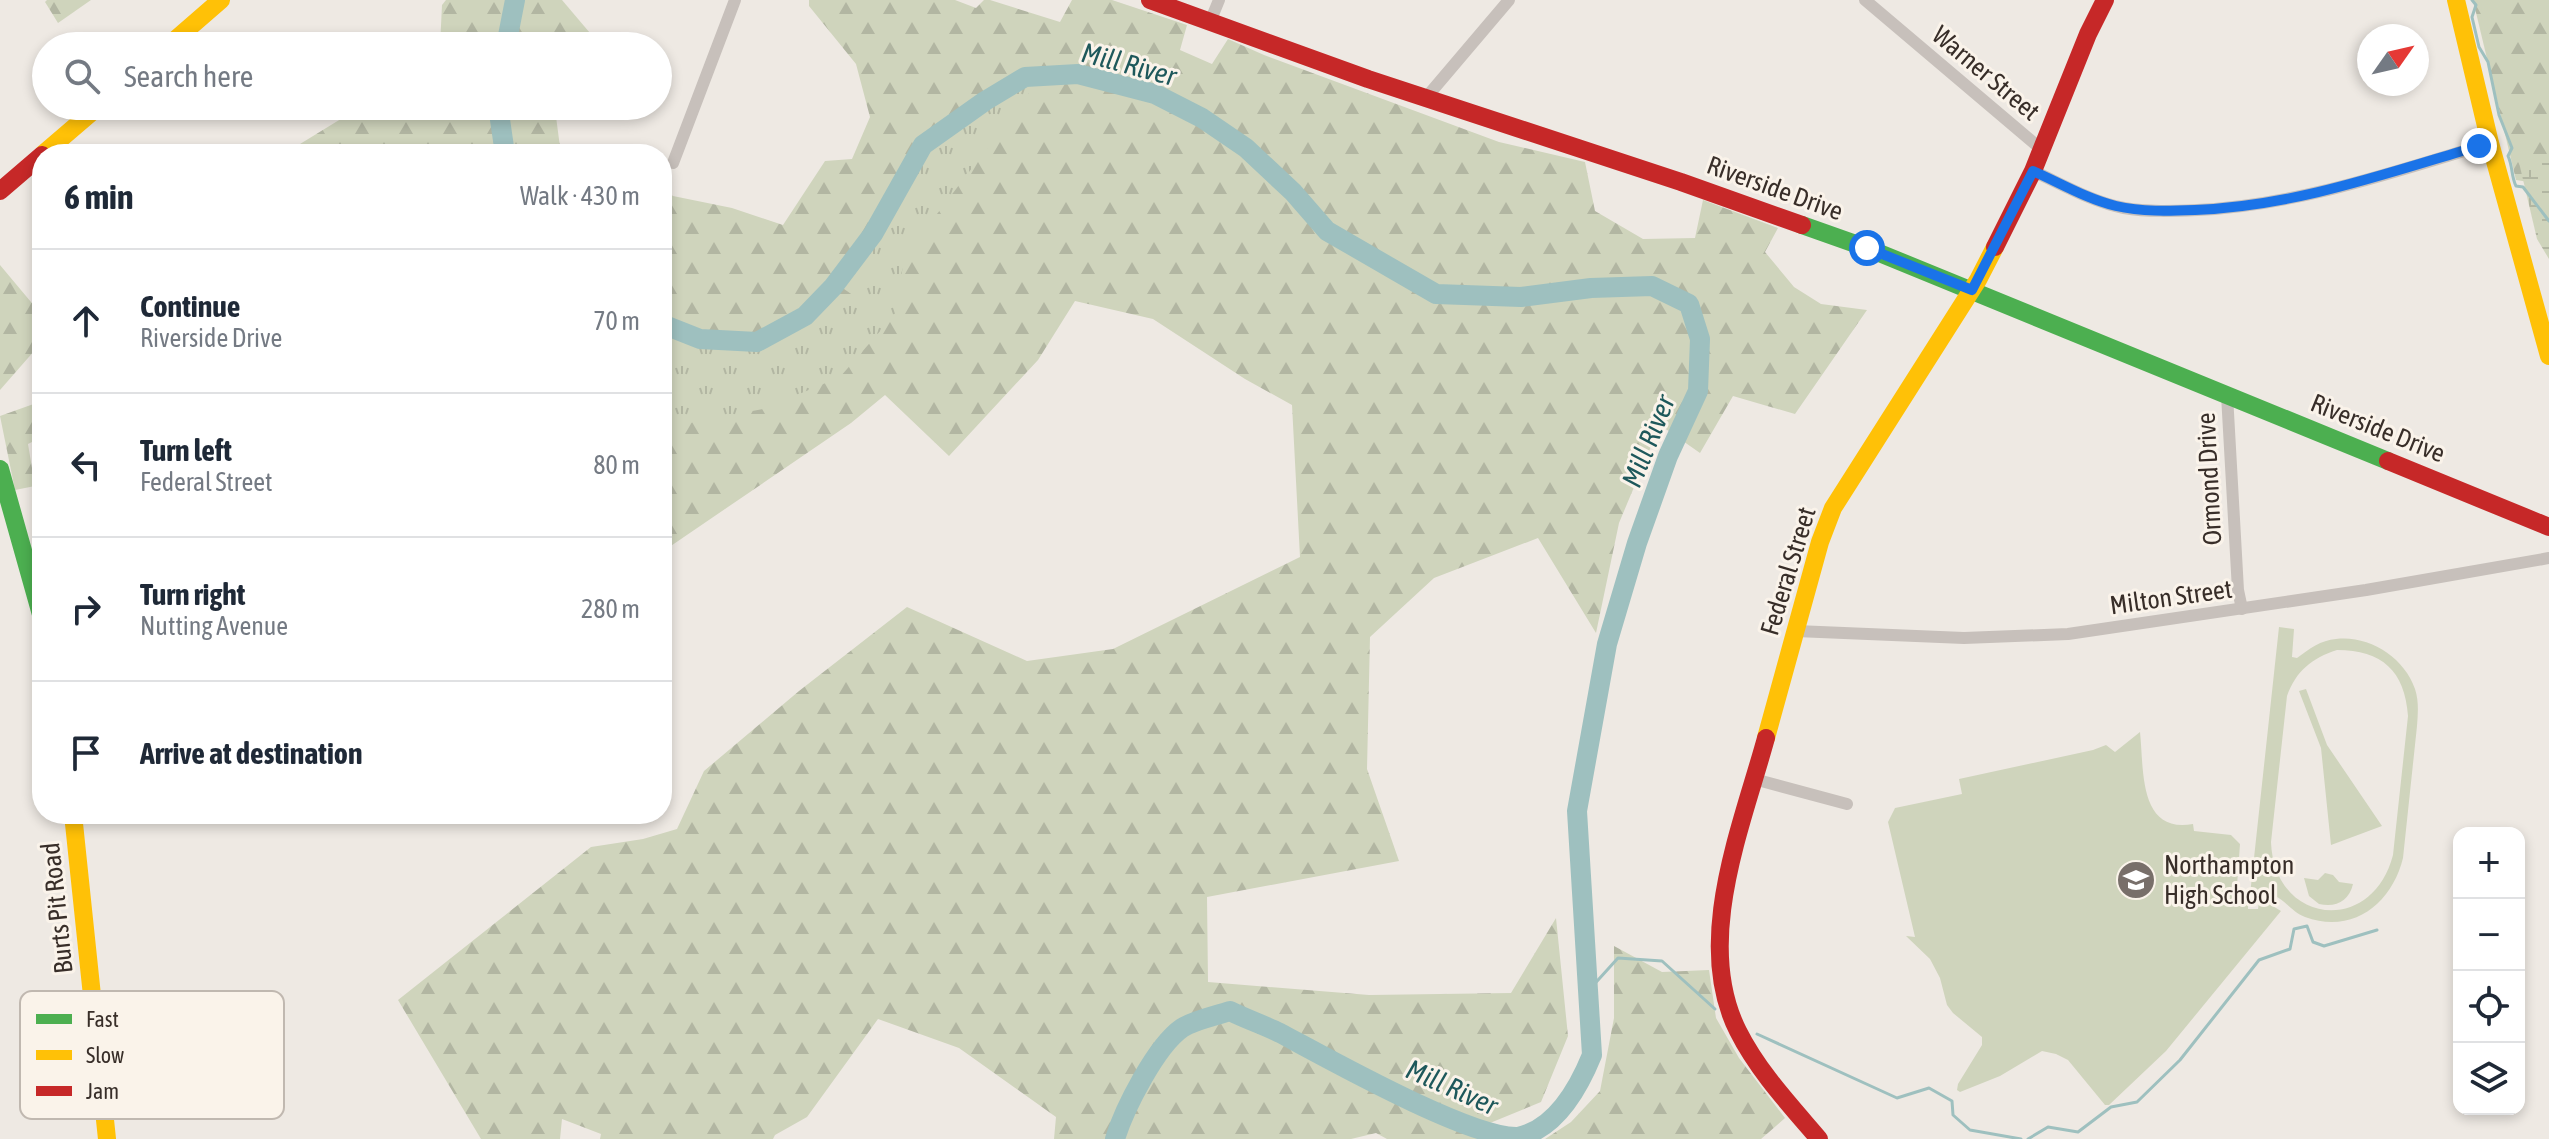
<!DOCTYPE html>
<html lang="en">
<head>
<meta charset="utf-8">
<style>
	:root { --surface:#fff; --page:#f2f2f3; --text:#1f2937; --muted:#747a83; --line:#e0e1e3 }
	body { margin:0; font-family:"Asap Condensed",sans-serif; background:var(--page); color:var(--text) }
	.controls { position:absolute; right:24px; bottom:24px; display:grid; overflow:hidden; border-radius:16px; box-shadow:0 4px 12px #0003 }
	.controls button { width:72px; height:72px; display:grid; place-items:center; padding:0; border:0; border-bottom:2px solid var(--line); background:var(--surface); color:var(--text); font:40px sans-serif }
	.compass { position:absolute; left:2357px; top:24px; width:72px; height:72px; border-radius:50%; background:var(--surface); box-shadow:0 4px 12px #0003; rotate:56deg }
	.stop { position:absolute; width:24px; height:24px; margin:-18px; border:6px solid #1a73e8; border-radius:50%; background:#fff }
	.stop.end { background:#1a73e8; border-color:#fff; box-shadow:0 2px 8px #0008 }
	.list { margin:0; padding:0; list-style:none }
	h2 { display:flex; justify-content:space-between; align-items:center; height:104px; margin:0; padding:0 32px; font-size:34px }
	h2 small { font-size:26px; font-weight:400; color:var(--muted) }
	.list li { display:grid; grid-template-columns:52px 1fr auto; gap:24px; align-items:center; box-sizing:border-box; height:144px; padding:0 32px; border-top:2px solid var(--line) }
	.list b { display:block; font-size:30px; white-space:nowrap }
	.list p { margin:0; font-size:26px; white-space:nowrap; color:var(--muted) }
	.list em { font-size:26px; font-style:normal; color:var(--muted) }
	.icon { flex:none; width:44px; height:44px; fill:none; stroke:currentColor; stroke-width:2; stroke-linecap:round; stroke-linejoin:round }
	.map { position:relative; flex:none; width:2549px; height:1139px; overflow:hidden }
	.search { position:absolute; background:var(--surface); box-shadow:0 4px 12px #0003; left:32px; top:32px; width:640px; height:88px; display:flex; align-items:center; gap:20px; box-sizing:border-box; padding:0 28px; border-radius:44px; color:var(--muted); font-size:30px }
	.panel { position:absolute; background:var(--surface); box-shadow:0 4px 12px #0003; left:32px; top:144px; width:640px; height:680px; border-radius:32px }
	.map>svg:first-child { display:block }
	.grass { fill:#cfd4bc; fill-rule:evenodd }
	.forest { fill:url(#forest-firs) }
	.wetland { fill:url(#wetland-marsh) }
	.park { fill:url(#park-tufts) }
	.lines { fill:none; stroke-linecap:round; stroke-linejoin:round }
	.stream { stroke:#9ec0bf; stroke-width:3 }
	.river { stroke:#9ec0bf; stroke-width:20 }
	.street { stroke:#c7c0bb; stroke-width:12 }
	.fast { stroke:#4caf50; stroke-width:18 }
	.slow { stroke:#ffc107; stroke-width:18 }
	.jam { stroke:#c62828; stroke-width:18 }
	.route { stroke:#1a73e8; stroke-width:10 }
	.labels { text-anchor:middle; stroke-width:6; stroke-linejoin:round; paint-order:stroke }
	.street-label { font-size:26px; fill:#382e29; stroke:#faf3ea }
	.poi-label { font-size:26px; fill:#382e29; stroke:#faf3ea; text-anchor:start }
	.water-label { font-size:28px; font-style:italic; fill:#1e585b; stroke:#faf3ea }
	.key { fill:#faf3ea; stroke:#c0b8b0; stroke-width:2 }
	.key-label { font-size:22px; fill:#382e29 }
</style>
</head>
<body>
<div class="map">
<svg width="2549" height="1139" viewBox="0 0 2549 1139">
	<defs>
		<pattern id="forest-firs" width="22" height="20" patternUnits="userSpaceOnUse" patternTransform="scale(2)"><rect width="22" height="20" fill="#cfd4bc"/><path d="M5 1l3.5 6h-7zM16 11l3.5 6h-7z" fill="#b2b6a2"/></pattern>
		<pattern id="wetland-marsh" width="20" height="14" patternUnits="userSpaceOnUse" patternTransform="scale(2)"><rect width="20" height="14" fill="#cfd4bc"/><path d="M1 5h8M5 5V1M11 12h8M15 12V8" fill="none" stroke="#b2b6a2"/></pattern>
		<pattern id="park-tufts" width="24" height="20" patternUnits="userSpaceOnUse" patternTransform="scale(2)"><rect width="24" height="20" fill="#cfd4bc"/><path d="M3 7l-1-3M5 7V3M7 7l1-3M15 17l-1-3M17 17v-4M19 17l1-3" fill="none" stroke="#b2b6a2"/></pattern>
	</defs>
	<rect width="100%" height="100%" fill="#eee9e3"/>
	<!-- grass -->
	<g class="grass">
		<path d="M2279,627L2294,629L2292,657L2297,658C2309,649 2321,640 2336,639C2369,635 2404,657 2415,689C2419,701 2418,713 2417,726L2403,858C2392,903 2353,935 2305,917C2293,913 2285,900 2275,896C2268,894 2257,895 2250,895ZM2337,650C2382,650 2405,671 2408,716L2393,855C2372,936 2274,925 2271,842L2287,696C2296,671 2312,658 2337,650Z"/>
		<polygon points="2306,689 2327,745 2382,826 2331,845 2321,748 2299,691"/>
		<path d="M2140,732C2144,769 2138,834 2193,824L2194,831L2231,835L2240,844L2236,899L2248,900V909H2258L2259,902H2266L2281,911L2166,1051L2109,1105H2105L2068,1060L2056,1054L2042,1051L2000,1076L1960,1092L1957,1090L1958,1084L1982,1045V1037L1953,1013L1947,1005L1940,978L1930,959L1906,936L1915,937L1888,822L1895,808L1962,794L1959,779L2093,750L2106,745L2115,752Z"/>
		<path d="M2325,873L2333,875L2339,882L2353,884C2349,901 2336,908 2319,904L2309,896L2304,878L2318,880Z"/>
	</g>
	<!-- forest -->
	<g class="forest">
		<polygon points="47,0 91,0 58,23 45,2"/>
		<polygon points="446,0 562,0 601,46 440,46 442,5"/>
		<polygon points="809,0 955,0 976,8 984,0 990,0 1060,22 1072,0 1112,0 1187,25 1180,50 1212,64 1228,39 1264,55 1499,142 1585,162 1595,211 1643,239 1695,238 1703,200 1778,228 1765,252 1794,287 1821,304 1867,310 1795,414 1733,396 1700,453 1660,425 1619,523 1596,633 1538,538 1434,578 1370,637 1367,769 1399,861 1207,897 1208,982 1369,995 1511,993 1556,918 1568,1036 1541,1102 1490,1123 1483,1139 1387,1139 1376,1133 1351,1139 1054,1139 1056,1117 959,1048 878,1019 807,1117 775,1135 773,1139 600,1139 601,1134 562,1119 560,1139 481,1139 398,1000 591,847 643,839 677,829 704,771 799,691 907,607 1027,661 1113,649 1300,557 1292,405 1245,379 1153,319 1075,301 1038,360 949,456 885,395 851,423 662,552 662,188 673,196 732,208 783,225 825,161 852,159 870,117 856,64 809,6"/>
		<polygon points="2473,0 2549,0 2549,185 2516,180"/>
		<polygon points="362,106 561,106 555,109 560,147 563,154 277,154 300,144"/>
		<polygon points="0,265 36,308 42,309 42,342 0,390"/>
		<polygon points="42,401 42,437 28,444 35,486 15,490 0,416"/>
		<polygon points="1614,946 1662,972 1709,970 1716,1018 1739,1058 1785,1118 1761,1139 1545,1139 1571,1122 1600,1091 1614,1018"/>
	</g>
	<!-- wetland -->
	<polygon class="wetland" points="2517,154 2549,158 2549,259 2537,239"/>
	<!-- park -->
	<path class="park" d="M1049,67L908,252L904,258L896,313L840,377L763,409L689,423L662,417V326C700,337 775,344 809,319C817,312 823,303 830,295L848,305L854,296L837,284C873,226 948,109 1008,78C1021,71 1035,68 1049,67Z"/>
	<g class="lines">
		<!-- stream -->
		<g class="stream">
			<path d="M2472,0L2476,5L2472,17L2479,47L2488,62L2499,115L2512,148L2508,156C2513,167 2511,176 2516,186L2523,187L2549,221"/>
			<polyline points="1589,990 1618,958 1662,961 1715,1009"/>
			<polyline points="1757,1034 1897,1098 1929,1088 1952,1101 1953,1115 1970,1130 2021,1139"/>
			<polyline points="2028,1139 2048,1127 2078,1132 2111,1107 2137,1102 2180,1060 2259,960 2290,949 2294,929 2307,926 2313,942 2324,946 2377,930"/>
		</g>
		<!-- river -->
		<g class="river">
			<polyline points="506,46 515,0"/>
			<polyline points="498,106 505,154"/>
			<path d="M662,324L700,339L757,342L805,316L833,287L873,234L923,145L985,101L1025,77L1078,74L1155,94L1202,118L1246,148L1293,192L1327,231L1436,294L1521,297L1591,288L1652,286L1689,304L1700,339L1698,391L1668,456L1637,543L1607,644L1577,811L1592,1055C1579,1087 1556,1129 1518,1137C1471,1139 1327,1058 1280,1033C1264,1025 1246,1019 1230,1011C1215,1016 1195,1020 1182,1028C1156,1046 1124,1109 1115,1139"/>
		</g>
		<!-- street -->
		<g class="street">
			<polyline points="1865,0 2041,149"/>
			<polyline points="1210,22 1219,0"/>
			<polyline points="1425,99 1509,0"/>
			<polyline points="673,163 735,0"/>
			<path d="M2033,171C2062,184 2092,202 2124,208C2148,212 2173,211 2197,210C2298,205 2394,172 2490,143"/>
			<polyline points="2227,395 2238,590 2242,609"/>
			<polyline points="1796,631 1964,638 2068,634 2366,590 2549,558"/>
			<polyline points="1754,779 1847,804"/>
		</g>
		<!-- fast -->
		<g class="fast">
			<polyline points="1802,225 1867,248 2388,461"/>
			<polyline points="0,469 42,618"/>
		</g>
		<!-- slow -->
		<g class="slow">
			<polyline points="2456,0 2490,143 2549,356"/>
			<polyline points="168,46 221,0"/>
			<polyline points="43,154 99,106"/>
			<polyline points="1766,738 1820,542 1833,508 1978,280 1995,247"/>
			<polyline points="73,814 107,1139"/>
		</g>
		<!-- jam -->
		<g class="jam">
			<polyline points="1150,0 1368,79 1681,182 1802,225"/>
			<polyline points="0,191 42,155"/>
			<polyline points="1995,247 2033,171 2088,34 2105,0"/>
			<polyline points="2388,461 2549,527"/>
			<path d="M1766,738C1742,826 1693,942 1738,1031C1758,1071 1790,1105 1819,1139"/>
		</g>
	</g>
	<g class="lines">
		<!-- route -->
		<path class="route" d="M1867,248L1972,290L2033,171C2060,183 2087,199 2116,206C2142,212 2169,211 2195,210C2295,206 2384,174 2479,146"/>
	</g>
	<!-- icons -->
	<defs>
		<symbol id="school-disc" viewBox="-11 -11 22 22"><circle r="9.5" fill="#786f6a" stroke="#faf3ea"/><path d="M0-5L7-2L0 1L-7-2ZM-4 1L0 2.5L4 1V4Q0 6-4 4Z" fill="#fff"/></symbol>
	</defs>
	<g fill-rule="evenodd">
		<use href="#school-disc" x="2114" y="858" width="44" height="44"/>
	</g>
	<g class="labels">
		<!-- street labels -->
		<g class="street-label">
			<text transform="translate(1986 73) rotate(40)" y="9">Warner Street</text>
			<text transform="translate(1775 188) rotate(20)" y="9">Riverside Drive</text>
			<text transform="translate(2378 428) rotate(22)" y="9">Riverside Drive</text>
			<text transform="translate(2209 479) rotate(-93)" y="9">Ormond Drive</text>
			<text transform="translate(1788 571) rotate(-73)" y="9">Federal Street</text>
			<text transform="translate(2171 597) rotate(-8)" y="9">Milton Street</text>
			<text transform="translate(57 908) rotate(-96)" y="9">Burts Pit Road</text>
		</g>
		<!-- poi labels -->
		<g class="poi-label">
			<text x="2164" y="874">Northampton<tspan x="2164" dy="30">High School</tspan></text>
		</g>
		<!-- water labels -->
		<g class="water-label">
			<text transform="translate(1129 64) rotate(15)" y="10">Mill River</text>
			<text transform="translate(1648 441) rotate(-68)" y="10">Mill River</text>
			<text transform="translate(1452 1087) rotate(24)" y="10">Mill River</text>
		</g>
	</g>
	<!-- legend -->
	<rect x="20" y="991" width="264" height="128" rx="12" class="key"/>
	<rect x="36" y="1014" width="36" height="10" fill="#4caf50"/>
	<rect x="36" y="1050" width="36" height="10" fill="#ffc107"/>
	<rect x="36" y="1086" width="36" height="10" fill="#c62828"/>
	<g class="key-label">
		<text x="86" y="1027">Fast</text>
		<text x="86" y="1063">Slow</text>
		<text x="86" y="1099">Jam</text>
	</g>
</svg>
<div class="controls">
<button>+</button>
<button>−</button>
<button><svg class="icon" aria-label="locate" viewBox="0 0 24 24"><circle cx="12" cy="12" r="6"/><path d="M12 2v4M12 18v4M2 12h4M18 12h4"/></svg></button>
<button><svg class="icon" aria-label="layers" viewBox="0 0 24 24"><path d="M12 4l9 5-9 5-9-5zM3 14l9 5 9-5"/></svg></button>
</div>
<svg class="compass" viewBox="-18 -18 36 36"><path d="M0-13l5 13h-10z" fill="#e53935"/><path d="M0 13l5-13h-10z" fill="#747a83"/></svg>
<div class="stop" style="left:1867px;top:248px"></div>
<div class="stop end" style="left:2479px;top:146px"></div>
<div class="search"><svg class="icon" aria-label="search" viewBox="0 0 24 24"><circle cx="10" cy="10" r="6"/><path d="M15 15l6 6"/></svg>Search here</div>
<section class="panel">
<h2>6 min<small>Walk · 430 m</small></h2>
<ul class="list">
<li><svg class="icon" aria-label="ahead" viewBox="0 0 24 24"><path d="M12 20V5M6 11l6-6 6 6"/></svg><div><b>Continue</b><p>Riverside Drive</p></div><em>70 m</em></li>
<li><svg class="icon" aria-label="left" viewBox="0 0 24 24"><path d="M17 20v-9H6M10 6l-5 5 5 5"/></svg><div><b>Turn left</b><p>Federal Street</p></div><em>80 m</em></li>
<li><svg class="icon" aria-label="right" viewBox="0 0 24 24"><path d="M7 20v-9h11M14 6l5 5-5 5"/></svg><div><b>Turn right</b><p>Nutting Avenue</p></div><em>280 m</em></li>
<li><svg class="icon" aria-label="arrive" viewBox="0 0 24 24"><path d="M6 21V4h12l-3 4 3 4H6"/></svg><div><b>Arrive at destination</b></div></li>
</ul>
</section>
</div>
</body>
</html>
